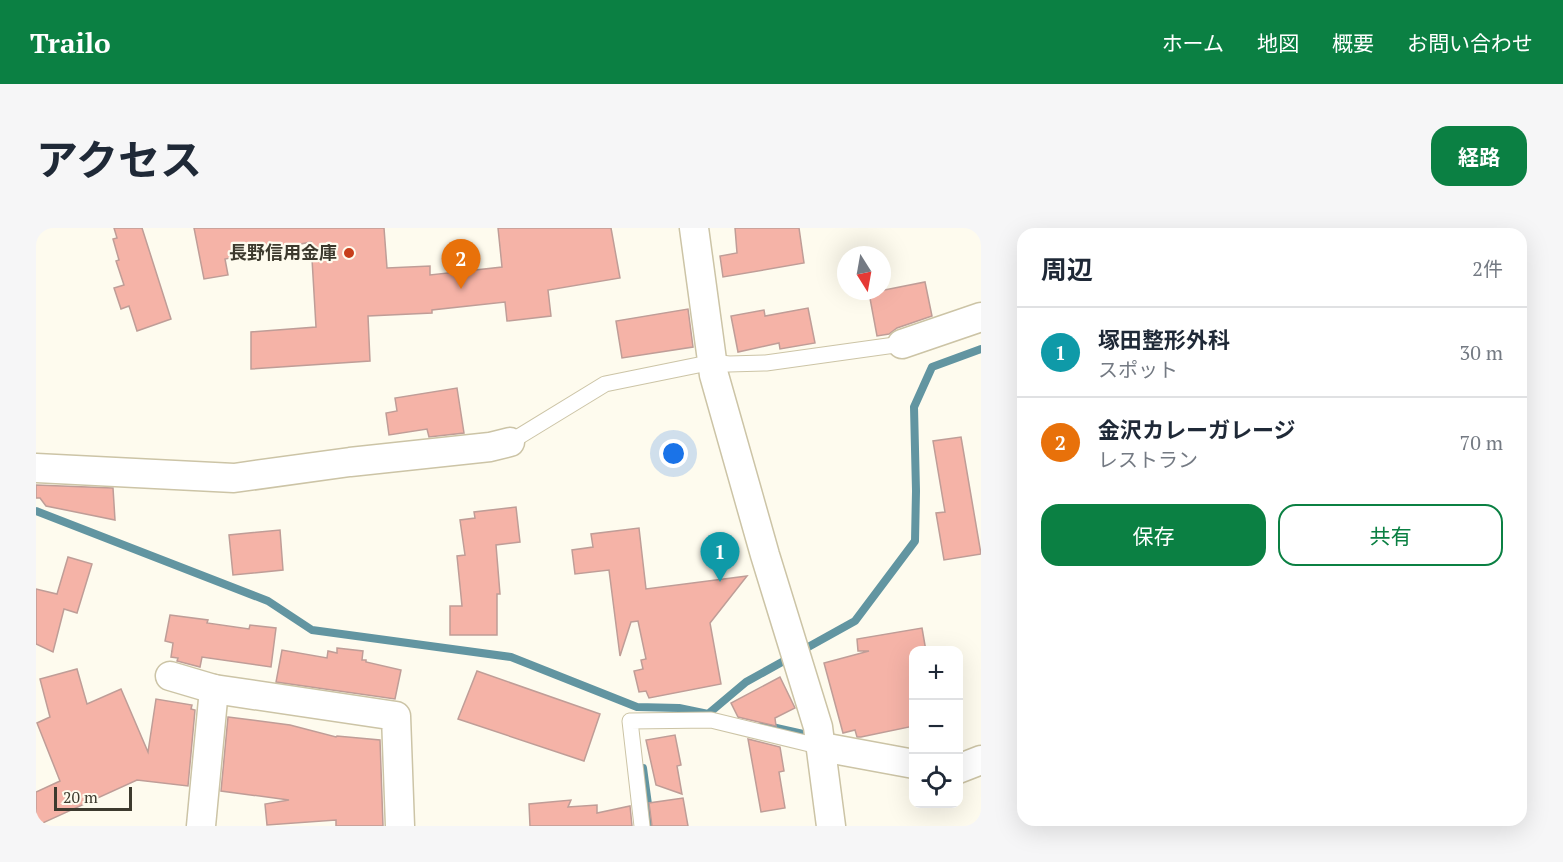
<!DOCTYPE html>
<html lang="ja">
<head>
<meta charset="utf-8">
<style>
	:root { --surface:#fff; --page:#f6f6f7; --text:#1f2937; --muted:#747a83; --line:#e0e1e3; --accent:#0b8043 }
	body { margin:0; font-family:"PT Serif","Noto Sans JP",serif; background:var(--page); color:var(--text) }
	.controls { position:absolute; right:18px; bottom:18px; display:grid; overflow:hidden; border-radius:12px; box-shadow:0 6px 24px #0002 }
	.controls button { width:54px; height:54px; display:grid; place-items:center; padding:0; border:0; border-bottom:2px solid var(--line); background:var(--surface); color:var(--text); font:30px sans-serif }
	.compass { position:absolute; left:801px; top:18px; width:54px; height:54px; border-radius:50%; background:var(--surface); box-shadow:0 6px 24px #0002; rotate:169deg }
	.scale { position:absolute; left:18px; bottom:15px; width:78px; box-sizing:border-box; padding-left:6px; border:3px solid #3d3a2e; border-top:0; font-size:16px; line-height:21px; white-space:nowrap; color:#3d3a2e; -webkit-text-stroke:4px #fefbee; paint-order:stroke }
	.you { position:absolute; left:638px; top:226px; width:21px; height:21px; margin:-15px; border:4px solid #fff; border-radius:50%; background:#1a73e8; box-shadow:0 0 0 9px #1a73e833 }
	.badge { display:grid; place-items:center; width:39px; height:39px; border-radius:50%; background:var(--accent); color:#fff; font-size:20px; font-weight:700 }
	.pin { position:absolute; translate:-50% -50px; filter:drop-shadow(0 2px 3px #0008) }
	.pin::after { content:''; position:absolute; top:32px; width:21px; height:18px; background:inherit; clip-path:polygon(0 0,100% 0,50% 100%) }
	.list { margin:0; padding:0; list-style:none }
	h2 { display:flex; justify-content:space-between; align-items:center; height:78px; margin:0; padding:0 24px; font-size:26px }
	h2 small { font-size:20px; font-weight:400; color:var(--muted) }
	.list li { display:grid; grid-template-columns:39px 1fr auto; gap:18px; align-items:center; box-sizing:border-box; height:90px; padding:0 24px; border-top:2px solid var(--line) }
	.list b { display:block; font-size:22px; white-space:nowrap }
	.list p { margin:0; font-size:20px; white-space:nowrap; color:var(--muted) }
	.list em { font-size:20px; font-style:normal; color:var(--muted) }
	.actions { display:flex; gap:12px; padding:18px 24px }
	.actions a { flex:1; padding:14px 0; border:2px solid var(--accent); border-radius:18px; text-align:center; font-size:21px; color:var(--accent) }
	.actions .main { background:var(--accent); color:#fff }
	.icon { flex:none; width:33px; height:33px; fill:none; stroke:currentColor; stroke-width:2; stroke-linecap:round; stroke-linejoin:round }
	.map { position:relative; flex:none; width:945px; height:598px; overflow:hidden; border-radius:18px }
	header { display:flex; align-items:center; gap:36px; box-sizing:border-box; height:84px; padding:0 30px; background:var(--accent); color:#fff }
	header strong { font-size:28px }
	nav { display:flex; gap:33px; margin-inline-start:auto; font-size:21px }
	.intro { display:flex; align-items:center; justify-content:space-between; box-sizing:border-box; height:144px; padding:0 36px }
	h1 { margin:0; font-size:42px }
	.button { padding:15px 27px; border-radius:18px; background:var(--accent); color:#fff; font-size:21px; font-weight:700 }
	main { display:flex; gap:36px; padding:0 36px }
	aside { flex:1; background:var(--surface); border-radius:18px; box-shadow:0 6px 24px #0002 }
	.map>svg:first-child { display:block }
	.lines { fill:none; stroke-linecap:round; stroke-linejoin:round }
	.stream { stroke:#6295a1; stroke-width:8 }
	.building { fill:#f5b3a7; stroke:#bf9d97; stroke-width:1.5 }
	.service-casing { stroke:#ccc4a6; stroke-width:17 }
	.minor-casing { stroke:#ccc4a6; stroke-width:31 }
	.service { stroke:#fff; stroke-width:15 }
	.minor { stroke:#fff; stroke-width:28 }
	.poi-dot { fill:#c73e1b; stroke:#fefbee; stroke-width:2 }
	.labels { text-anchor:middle; stroke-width:4.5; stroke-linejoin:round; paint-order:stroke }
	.poi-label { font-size:18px; font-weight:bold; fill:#3d3a2e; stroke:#fefbee; text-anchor:end }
</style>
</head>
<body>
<header>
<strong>Trailo</strong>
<nav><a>ホーム</a><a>地図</a><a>概要</a><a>お問い合わせ</a></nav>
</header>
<div class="intro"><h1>アクセス</h1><a class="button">経路</a></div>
<main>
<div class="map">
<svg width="945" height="598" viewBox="0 0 945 598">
	<rect width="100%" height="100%" fill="#fefbee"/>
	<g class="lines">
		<!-- stream -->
		<g class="stream">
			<polyline points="0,283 232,373 276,402 475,429 601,479 643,480 672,486 710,454 755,429"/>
			<polyline points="765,423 819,393 879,313 880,263 878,179 896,139 945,121"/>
			<polyline points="727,497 776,508"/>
			<polyline points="607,540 615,598"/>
		</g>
	</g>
	<!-- building -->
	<g class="building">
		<polygon points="78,0 106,0 135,91 101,103 93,78 85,81 78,60 88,57 80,33 83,32 77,11 81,10"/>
		<polygon points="158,0 348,0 351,40 394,38 394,47 466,39 462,0 575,0 584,50 512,62 515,88 471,93 469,74 396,82 396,85 332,88 334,133 215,141 215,104 280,99 275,14 189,31 192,47 168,51"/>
		<polygon points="699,0 763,0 768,35 687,49 684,28 701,25"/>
		<polygon points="889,54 896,88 861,100 853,106 841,108 833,65"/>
		<polygon points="772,80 779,115 744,121 743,115 702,124 695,88 728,82 729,88"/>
		<polygon points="652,81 657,119 586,130 580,93"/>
		<polygon points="421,160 428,205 393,209 391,201 353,207 350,185 361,183 359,170"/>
		<polygon points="925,209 945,326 908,332 900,285 909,284 897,213"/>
		<polygon points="0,257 77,260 79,292 10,278 4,270 0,270"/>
		<polygon points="480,279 484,314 460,317 464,366 461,366 461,407 414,407 414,378 426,378 421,328 429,327 424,292 439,290 438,284"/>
		<polygon points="603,300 610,361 711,348 674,395 685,456 613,470 610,463 603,464 598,443 607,441 605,432 610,431 602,393 595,394 584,428 573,342 539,346 536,322 557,319 555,306"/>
		<polygon points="244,302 247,342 197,347 193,307"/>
		<polygon points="32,329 56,336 41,385 28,381 17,424 0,416 0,361 21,366"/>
		<polygon points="134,387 172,392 171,395 213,401 214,397 240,400 235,439 166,429 164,439 141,433 142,430 135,429 137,415 129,413"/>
		<polygon points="886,400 890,423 878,423 878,498 825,509 821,509 819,502 807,505 788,435 833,423 822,423 821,411"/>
		<polygon points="301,420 327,423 326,432 330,432 330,434 365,442 359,471 240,454 246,422 291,430 292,423 301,425"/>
		<polygon points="41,441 51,476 85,461 112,524 120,471 156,477 155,481 159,482 152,558 101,552 0,598 0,564 24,553 1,495 14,489 4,451"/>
		<polygon points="441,443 564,486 548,533 422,491"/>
		<polygon points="744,449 759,480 739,490 740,498 702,489 695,475"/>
		<polygon points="192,489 254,497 300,509 301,508 344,512 347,598 300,598 300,592 231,597 229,576 253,572 185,563"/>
		<polygon points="639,507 645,537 641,538 646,566 620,557 610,512"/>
		<polygon points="712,511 744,519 748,543 743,544 749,580 725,584"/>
		<polygon points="647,570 652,598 616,598 613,575"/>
		<polygon points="535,572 532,579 561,577 561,585 594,578 596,598 494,598 493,576"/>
	</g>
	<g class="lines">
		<defs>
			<g id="service">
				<polyline points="474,214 569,156 677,134 693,136 730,135 866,116"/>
				<polyline points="606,598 594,493 675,492 786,519"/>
			</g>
			<g id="minor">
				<polyline points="658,0 678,147 729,327 782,499 795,598"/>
				<polyline points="866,116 945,89"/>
				<polyline points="0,240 198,250 314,234 454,219 474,214"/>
				<polyline points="134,448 178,461 360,488 364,598"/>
				<polyline points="786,519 878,536"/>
				<polyline points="922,541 945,532"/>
				<polyline points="165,598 178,461"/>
			</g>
		</defs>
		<!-- service casing -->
		<use href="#service" class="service-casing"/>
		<!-- minor casing -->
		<use href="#minor" class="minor-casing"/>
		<!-- service -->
		<use href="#service" class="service"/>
		<!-- minor -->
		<use href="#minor" class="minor"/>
	</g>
	<!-- markers -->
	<circle class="poi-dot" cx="313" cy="25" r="6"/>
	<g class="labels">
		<!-- poi labels -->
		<g class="poi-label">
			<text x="301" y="31">長野信用金庫</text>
		</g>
	</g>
</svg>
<div class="controls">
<button>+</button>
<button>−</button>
<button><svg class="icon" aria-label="locate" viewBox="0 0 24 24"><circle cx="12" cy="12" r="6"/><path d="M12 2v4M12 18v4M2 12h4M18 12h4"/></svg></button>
</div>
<svg class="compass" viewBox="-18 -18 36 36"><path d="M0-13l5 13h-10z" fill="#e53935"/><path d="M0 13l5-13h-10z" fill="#747a83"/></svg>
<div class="scale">20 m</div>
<div class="you"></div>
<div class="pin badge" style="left:684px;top:354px;background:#0f9aa8">1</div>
<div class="pin badge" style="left:425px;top:61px;background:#e8710a">2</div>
</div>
<aside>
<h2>周辺<small>2件</small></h2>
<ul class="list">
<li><span class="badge" style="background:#0f9aa8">1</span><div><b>塚田整形外科</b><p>スポット</p></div><em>30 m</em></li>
<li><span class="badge" style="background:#e8710a">2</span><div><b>金沢カレーガレージ</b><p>レストラン</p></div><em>70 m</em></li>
</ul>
<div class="actions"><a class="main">保存</a><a>共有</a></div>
</aside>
</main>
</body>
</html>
